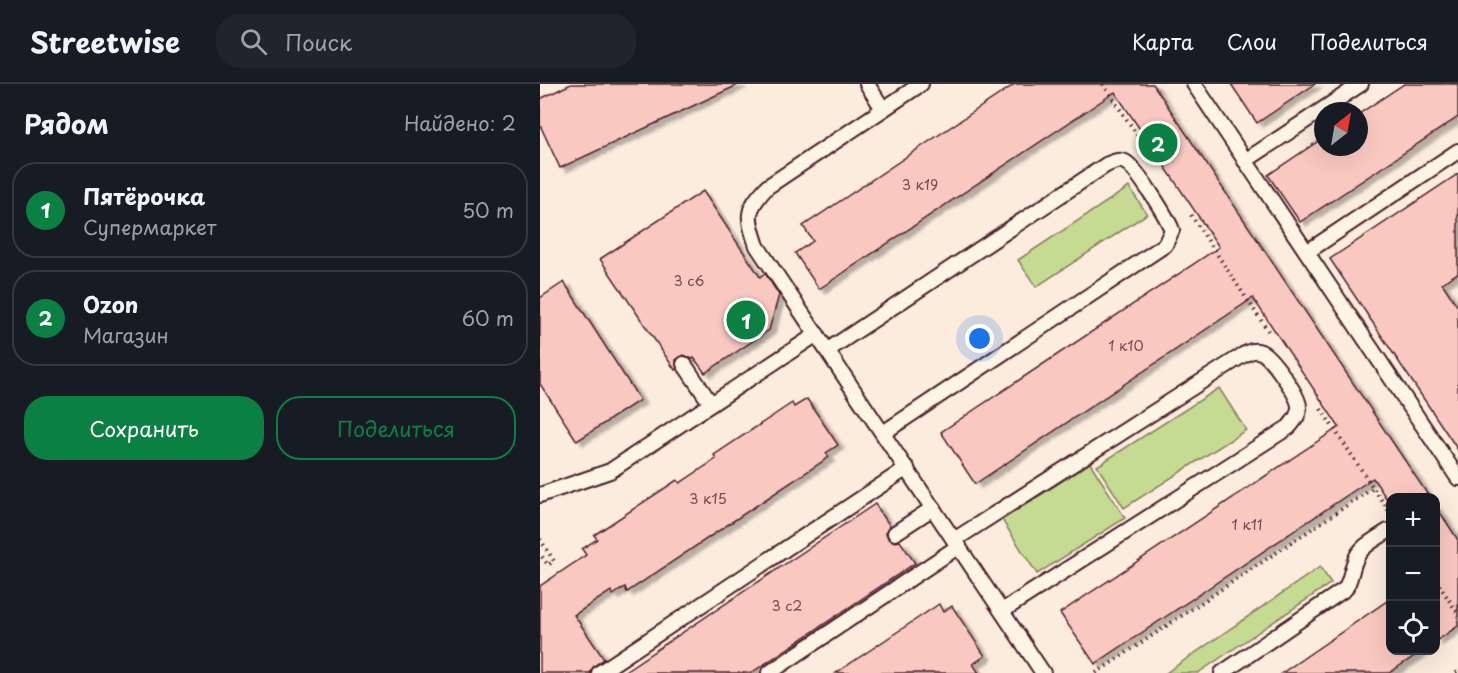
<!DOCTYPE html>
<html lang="ru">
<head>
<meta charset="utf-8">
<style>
	:root { --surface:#171b24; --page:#20242c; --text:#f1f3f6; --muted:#9ea1a6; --line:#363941; --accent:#0b8043 }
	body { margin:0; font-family:"Playpen Sans",sans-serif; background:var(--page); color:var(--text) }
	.controls { position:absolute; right:18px; bottom:18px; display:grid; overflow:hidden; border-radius:12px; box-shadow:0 6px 24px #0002 }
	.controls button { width:54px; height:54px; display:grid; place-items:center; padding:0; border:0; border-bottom:2px solid var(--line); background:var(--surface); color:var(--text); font:30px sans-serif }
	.compass { position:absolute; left:774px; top:18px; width:54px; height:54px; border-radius:50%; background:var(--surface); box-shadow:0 6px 24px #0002; rotate:31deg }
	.you { position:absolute; left:440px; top:255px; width:21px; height:21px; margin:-15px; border:4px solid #fff; border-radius:50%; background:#1a73e8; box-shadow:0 0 0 9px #1a73e833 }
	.badge { display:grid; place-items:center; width:39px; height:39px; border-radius:50%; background:var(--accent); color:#fff; font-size:20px; font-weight:700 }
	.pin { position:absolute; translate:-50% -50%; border:3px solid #fff; box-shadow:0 2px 6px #0006 }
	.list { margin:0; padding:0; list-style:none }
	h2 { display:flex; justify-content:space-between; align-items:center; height:78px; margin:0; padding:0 24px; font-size:26px }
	h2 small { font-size:20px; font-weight:400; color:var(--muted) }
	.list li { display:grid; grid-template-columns:39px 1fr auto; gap:18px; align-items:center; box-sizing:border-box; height:96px; margin:0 12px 12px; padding:0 12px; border:2px solid var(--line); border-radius:24px }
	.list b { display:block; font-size:22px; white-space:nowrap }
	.list p { margin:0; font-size:20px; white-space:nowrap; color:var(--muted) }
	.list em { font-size:20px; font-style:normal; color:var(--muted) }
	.actions { display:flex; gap:12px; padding:18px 24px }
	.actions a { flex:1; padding:14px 0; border:2px solid var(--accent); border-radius:24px; text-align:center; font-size:21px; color:var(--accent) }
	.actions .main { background:var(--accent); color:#fff }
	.icon { flex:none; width:33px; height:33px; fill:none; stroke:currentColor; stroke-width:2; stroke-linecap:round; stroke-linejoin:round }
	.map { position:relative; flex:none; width:918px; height:589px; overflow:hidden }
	header { display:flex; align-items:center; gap:36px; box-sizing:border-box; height:84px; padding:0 30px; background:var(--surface); border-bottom:2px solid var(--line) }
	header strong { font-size:28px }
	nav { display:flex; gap:33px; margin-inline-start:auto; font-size:21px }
	.search { width:420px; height:54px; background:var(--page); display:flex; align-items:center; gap:15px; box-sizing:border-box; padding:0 21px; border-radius:24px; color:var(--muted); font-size:22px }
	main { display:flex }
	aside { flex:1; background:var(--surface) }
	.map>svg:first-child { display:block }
	.green { fill:#c4db91; stroke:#877d5e; stroke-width:1.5 }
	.building { fill:#f9c9c1; stroke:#4a1f2b; stroke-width:1.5; filter:url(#shadow) }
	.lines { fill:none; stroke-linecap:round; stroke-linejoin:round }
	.service-casing { stroke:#4a1f2b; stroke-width:18 }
	.path { stroke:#4a1f2b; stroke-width:4; stroke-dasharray:1.5 4.5; stroke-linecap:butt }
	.service { stroke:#fcf5e5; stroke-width:14 }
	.labels { text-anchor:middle; stroke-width:6; stroke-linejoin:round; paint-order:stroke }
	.number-label { font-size:14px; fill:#764a50 }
</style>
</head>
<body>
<header>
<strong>Streetwise</strong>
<div class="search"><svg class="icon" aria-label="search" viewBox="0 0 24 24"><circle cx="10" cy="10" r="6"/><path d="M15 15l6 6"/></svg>Поиск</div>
<nav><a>Карта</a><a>Слои</a><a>Поделиться</a></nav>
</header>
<main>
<aside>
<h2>Рядом<small>Найдено: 2</small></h2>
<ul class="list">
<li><span class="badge">1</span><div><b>Пятёрочка</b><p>Супермаркет</p></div><em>50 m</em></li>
<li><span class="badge">2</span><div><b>Ozon</b><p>Магазин</p></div><em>60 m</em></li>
</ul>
<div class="actions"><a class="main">Сохранить</a><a>Поделиться</a></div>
</aside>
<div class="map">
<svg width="918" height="589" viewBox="0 0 918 589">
	<defs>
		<filter id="shadow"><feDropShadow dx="6" dy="4" stdDeviation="1.5" flood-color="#0004"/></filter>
	</defs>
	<rect width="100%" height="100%" fill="#fbecde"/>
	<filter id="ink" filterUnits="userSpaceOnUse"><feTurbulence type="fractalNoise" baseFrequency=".0167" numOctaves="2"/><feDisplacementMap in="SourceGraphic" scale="12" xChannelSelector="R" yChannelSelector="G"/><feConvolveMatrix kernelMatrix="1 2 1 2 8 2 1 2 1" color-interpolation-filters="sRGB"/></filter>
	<g filter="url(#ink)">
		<!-- green -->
		<g class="green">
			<polygon points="589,103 607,130 496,203 478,176"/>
			<polygon points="679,304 706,346 584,424 557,382"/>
			<polygon points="550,379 585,434 497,490 462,436"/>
			<polygon points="780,483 791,499 658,589 626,589"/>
		</g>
		<!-- building -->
		<g class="building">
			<polygon points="31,0 200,0 20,84 0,41 0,15"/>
			<polygon points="475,0 613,0 890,414 846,414 833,394 555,580 520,529 799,343 713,214 435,400 401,348 679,163 575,8 279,205 255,169 273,157 263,142"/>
			<polygon points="691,0 775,0 717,39"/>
			<polygon points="864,0 918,0 918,33 760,138 728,91 783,54 783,63 819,63 819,30"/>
			<polygon points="918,90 918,189 902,199 918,223 918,366 790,175"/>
			<polygon points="163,107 220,193 225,189 239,211 229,246 165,289 154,274 152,275 144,271 136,276 137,285 135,286 60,175"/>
			<polygon points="24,198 100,316 37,357 0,300 0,214"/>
			<polygon points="267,315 298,361 286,369 289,373 87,508 85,503 73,511 71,507 34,531 64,575 54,582 50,589 0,589 0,502 46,471 42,465 57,455 54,451 137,396 140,399 176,375 174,371 252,319 254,323"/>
			<polygon points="335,420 350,442 346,449 348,454 355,458 360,457 375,479 211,589 82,589"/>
			<polygon points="896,422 918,456 918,542 896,557"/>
			<polygon points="850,515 850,567 882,567 849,589 742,589"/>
			<polygon points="399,520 403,528 412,522 445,572 433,580 439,589 296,589"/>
		</g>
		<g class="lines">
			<defs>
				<g id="service">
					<polyline points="327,0 343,25"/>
					<path d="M381,0L227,103C205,127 207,132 217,162L503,589"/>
					<polyline points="654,0 918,394"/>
					<polyline points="705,77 821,0"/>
					<polyline points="767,168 918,67"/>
					<path d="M288,266L566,81C573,78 578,75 585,78C596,83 627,133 632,146L625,161L343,349"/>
					<polyline points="144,280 171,320"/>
					<polyline points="0,411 70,387 277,250"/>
					<polyline points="355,449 393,424"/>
					<path d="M414,456L703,271C709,268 714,265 721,268C731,272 758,311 759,322C760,330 754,337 749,343L462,527"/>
					<polyline points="59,589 367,384"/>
					<polyline points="229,589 419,462"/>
					<path d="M682,589L805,505C811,496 811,486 815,477C819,463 836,455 848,447"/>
				</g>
			</defs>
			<!-- service casing -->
			<use href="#service" class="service-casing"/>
			<!-- path -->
			<g class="path">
				<polyline points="563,0 608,67"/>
				<polyline points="651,131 728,247"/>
				<polyline points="781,325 848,426"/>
				<polyline points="0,455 14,477 8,481 0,470"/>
				<polyline points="896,496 918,530"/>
				<polyline points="556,589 833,404"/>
				<polyline points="916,589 918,588"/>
			</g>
			<!-- service -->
			<use href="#service" class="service"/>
		</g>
	</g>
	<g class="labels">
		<!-- number labels -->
		<g class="number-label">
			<text x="380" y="106">3 к19</text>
			<text x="149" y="202">3 с6</text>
			<text x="586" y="267">1 к10</text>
			<text x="168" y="420">3 к15</text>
			<text x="707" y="446">1 к11</text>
			<text x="247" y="527">3 с2</text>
		</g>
	</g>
</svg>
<div class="controls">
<button>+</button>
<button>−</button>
<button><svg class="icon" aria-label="locate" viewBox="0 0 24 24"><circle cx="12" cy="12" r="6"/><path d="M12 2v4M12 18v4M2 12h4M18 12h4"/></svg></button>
</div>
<svg class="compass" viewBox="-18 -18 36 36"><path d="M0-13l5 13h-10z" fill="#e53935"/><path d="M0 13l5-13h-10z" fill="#9ea1a6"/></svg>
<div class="you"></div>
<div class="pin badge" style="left:206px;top:236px">1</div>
<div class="pin badge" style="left:618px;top:59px">2</div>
</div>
</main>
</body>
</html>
